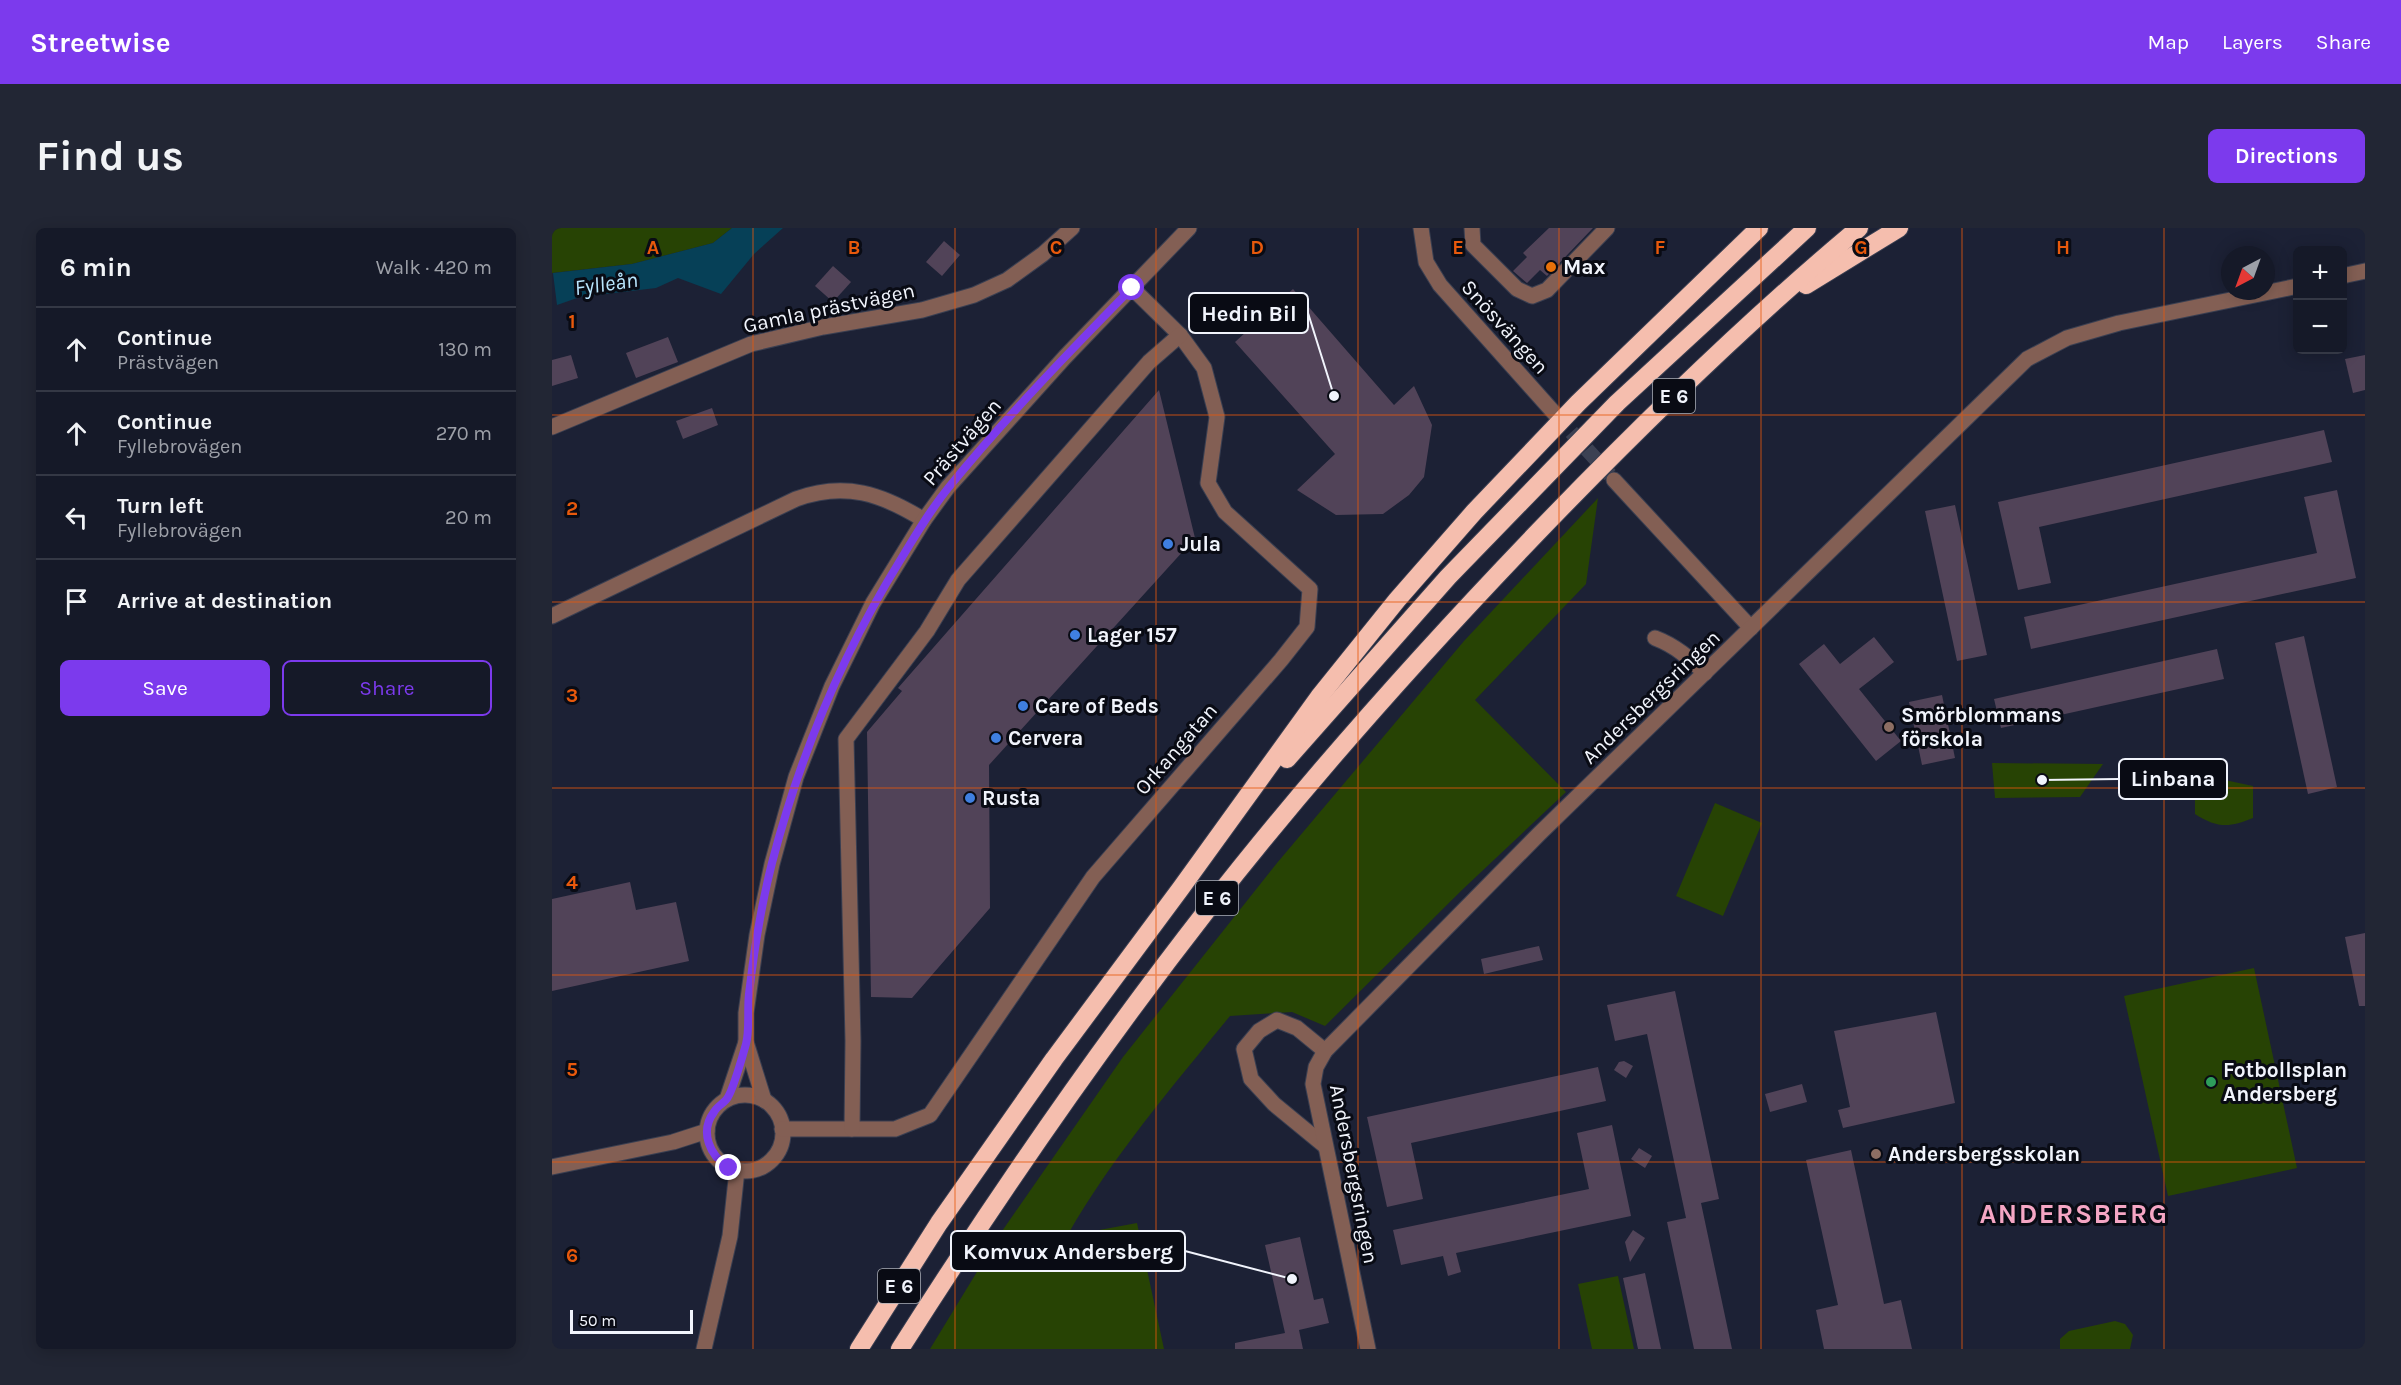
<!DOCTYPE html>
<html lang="en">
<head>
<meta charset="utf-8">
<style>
	:root { --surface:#151928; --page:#222634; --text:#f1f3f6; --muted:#9da0a8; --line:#343845; --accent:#7c3aed }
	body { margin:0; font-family:Karla,sans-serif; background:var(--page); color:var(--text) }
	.controls { position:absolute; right:18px; top:18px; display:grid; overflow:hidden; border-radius:9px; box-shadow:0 3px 15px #0003 }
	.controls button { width:54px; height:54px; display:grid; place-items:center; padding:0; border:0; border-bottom:2px solid var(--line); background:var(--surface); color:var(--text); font:30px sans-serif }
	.compass { position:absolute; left:1669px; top:18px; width:54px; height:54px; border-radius:50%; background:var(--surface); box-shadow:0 3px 15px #0003; rotate:221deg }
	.scale { position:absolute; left:18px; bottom:15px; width:123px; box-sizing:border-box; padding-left:6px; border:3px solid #f1f4fc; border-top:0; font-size:16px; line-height:21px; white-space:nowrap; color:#f1f4fc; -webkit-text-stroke:4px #090b14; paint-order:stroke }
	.stop { position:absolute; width:18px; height:18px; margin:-14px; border:4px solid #7c3aed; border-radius:50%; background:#fff }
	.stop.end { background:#7c3aed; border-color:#fff; box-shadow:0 2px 6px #0008 }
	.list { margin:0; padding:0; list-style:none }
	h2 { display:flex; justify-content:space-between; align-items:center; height:78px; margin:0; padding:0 24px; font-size:26px }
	h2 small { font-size:20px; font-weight:400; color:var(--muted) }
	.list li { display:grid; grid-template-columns:39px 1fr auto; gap:18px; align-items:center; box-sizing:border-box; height:84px; padding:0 24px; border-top:2px solid var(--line) }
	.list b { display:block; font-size:22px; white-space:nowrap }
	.list p { margin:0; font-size:20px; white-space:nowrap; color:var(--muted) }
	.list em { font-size:20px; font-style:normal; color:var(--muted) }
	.actions { display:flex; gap:12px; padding:18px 24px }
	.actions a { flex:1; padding:14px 0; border:2px solid var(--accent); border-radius:9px; text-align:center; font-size:21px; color:var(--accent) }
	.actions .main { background:var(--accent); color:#fff }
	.icon { flex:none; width:33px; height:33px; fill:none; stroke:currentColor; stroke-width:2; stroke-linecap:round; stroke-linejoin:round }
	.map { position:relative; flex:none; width:1813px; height:1121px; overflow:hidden; border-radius:9px }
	header { display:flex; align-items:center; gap:36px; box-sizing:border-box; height:84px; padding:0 30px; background:var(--accent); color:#fff }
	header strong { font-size:28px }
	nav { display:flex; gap:33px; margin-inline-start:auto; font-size:21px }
	.intro { display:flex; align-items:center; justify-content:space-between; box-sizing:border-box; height:144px; padding:0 36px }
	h1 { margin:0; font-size:42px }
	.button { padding:15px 27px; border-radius:9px; background:var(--accent); color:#fff; font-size:21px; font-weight:700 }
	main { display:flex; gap:36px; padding:0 36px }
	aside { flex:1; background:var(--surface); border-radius:9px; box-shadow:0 3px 15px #0003 }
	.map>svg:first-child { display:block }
	.green { fill:#274304 }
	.water { fill:#064057 }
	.building { fill:#514358 }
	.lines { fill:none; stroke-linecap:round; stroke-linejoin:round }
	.minor-tunnel { stroke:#3c4153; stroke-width:15; stroke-dasharray:15 8; stroke-linecap:butt }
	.minor-casing { stroke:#3a3f51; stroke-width:17 }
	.highway-casing { stroke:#3a3f51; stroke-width:20 }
	.minor { stroke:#835f54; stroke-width:15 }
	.highway { stroke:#f5beae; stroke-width:18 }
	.route { stroke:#7c3aed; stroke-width:8 }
	.grid { fill:none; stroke:#e8590c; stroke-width:1.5; stroke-opacity:0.55 }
	.food-dot { fill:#e8710a; stroke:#090b14; stroke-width:2 }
	.shop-dot { fill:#3f7fe0; stroke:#090b14; stroke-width:2 }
	.education-dot { fill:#8d6e63; stroke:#090b14; stroke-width:2 }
	.leisure-dot { fill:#2e9e5b; stroke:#090b14; stroke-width:2 }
	.labels { text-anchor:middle; stroke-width:6; stroke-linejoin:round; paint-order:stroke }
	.shield { fill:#090b14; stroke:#abaeb6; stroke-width:1.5 }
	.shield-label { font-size:20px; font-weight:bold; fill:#f1f4fc }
	.poi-label { font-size:21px; font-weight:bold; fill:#f1f4fc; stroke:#090b14; text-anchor:start }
	.street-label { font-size:21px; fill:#f1f4fc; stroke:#090b14 }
	.water-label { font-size:22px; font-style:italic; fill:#b9e6fe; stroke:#090b14 }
	.district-label { font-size:27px; font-weight:bold; letter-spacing:1.5px; fill:#f5a6c4; stroke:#090b14 }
	.grid-label { font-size:20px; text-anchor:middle; font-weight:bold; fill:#e8590c; stroke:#090b14; stroke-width:6; stroke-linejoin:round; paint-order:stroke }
	.leader { fill:none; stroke:#f1f4fc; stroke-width:2 }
	.callout-dot { fill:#f1f4fc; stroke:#090b14; stroke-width:2 }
	.callout { fill:#090b14; stroke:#f1f4fc; stroke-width:2 }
	.callout-label { font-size:22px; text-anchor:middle; font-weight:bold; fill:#f1f4fc }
</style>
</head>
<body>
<header>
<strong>Streetwise</strong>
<nav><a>Map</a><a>Layers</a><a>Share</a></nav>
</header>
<div class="intro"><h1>Find us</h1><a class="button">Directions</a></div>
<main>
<aside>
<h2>6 min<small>Walk · 420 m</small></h2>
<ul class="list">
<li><svg class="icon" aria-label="ahead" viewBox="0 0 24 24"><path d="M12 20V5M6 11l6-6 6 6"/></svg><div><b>Continue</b><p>Prästvägen</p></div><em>130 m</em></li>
<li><svg class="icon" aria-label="ahead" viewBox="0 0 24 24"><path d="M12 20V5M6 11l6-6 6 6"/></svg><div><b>Continue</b><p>Fyllebrovägen</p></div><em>270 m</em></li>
<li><svg class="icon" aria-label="left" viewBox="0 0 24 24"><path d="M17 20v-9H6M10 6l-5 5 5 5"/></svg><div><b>Turn left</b><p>Fyllebrovägen</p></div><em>20 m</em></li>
<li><svg class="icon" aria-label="arrive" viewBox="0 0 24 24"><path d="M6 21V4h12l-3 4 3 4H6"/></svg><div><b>Arrive at destination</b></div></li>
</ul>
<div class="actions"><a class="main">Save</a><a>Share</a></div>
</aside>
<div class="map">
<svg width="1813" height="1121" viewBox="0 0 1813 1121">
	<rect width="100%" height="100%" fill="#1c2135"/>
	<!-- green -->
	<g class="green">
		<polygon points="0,0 180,0 161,15 80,36 0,45"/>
		<path d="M1046,270L1034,356L923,472L1014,564L911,661L773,798L740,784L678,788C620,859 560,929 515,1008L585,995L612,1121H378L448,1006L571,829L725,635L912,413Z"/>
		<polygon points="1440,535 1551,536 1528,569 1443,570"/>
		<path d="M1668,551L1701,558V590C1677,600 1665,600 1643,586V561Z"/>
		<polygon points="1163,575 1210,595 1171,688 1124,668"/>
		<polygon points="1702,740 1745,940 1616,968 1572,768"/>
		<polygon points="1066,1048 1082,1121 1040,1121 1026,1056"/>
		<polygon points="1563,1093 1573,1096 1581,1107 1578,1121 1508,1121 1508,1111 1517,1103"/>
	</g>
	<!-- water -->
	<polygon class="water" points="180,0 231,0 202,26 169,66 126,50 104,60 28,69 5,77 1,45 80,36 161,15"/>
	<!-- building -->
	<g class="building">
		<polygon points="997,0 1041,0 995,48 988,42 975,55 961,43 975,29 971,25"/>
		<polygon points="392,13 408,27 390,48 374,34"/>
		<polygon points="281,38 299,54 281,74 263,58"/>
		<polygon points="741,61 842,177 862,158 880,197 872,249 857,267 831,286 784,287 745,262 783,226 683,114"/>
		<polygon points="116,109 126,134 84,150 74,125"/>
		<polygon points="19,127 26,150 0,158 0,132"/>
		<polygon points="1813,127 1813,162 1801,165 1793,131"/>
		<polygon points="607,162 643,310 437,537 438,680 360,770 319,769 315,504 350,463 346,460"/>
		<polygon points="160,180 166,197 131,211 124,193"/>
		<polygon points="1772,202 1780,234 1487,299 1499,355 1466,362 1446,274"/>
		<polygon points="1785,262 1804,350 1479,421 1472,389 1765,325 1752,269"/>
		<polygon points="1403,277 1435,427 1405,433 1373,283"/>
		<polygon points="1752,408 1785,559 1756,566 1723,415"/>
		<polygon points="1322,409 1342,434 1307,461 1349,513 1324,533 1247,436 1272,416 1288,436"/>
		<polygon points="1665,421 1672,451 1449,500 1442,471"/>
		<polygon points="1390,467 1403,530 1370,537 1357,474"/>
		<polygon points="78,654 84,682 124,674 137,733 0,763 0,671"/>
		<polygon points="1813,705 1813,778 1807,778 1793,709"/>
		<polygon points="987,718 991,732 932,746 929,731"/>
		<polygon points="1123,763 1167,971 1149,975 1180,1121 1142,1121 1115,994 1134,990 1095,806 1063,813 1055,777"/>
		<polygon points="1384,784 1403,875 1291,900 1286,882 1298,879 1282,803"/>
		<polygon points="1072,833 1081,838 1074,850 1062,842 1067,834"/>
		<polygon points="1046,839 1054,873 859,915 871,971 835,979 815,889"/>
		<polygon points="1250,856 1255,874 1218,884 1213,866"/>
		<polygon points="1060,897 1079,988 904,1025 909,1044 896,1048 891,1028 849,1037 841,1002 1037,961 1025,905"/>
		<polygon points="1087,920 1100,928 1093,940 1079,931"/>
		<polygon points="1299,922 1332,1076 1349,1072 1360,1121 1272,1121 1264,1082 1286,1077 1254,932"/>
		<polygon points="1081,1002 1093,1010 1078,1034 1073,1014"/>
		<polygon points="748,1009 762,1072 771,1070 777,1095 747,1102 751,1121 683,1121 683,1115 733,1105 713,1017"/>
		<polygon points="1093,1045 1109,1121 1086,1121 1071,1050"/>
	</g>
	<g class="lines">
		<!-- minor-tunnel -->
		<polyline class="minor-tunnel" points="1004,187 1058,247"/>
		<defs>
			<g id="minor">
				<polyline points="869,0 874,34 888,57 1004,187"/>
				<polyline points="920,0 921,17 965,61 980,68 995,62 1055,0"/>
				<polyline points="1790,48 1813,43"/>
				<polyline points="0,199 199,116 271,99 370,82 422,67 455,52 491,26 520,0"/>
				<polyline points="1062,252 1199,400"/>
				<path d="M0,388L244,271C293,253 330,266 372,292"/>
				<path d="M1103,410C1124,418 1137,430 1153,445"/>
				<circle cx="193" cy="905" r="38"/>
				<polyline points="175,871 194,814"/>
				<polyline points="212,872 194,814 194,785 205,707 220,636 244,549 280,458 321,375 372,292 396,259 513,129 637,0"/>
				<polyline points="230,901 343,901 378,887 541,649 729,432 755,399 758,361 673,284 656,255 665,189 652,140 628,107 580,60"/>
				<polyline points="300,901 301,813 294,511 375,403 406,352 597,134 628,107"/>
				<polyline points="773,918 722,876 699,851 692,821 707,803 725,792 745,800 773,823"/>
				<polyline points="0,939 121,914 155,903"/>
				<polyline points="152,1121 178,1008 185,942"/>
				<polyline points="816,1121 761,856 764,839 773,823 987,606 1475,131 1515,110 1567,95 1746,58"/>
			</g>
			<g id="highway">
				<polyline points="1254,57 1347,0"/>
				<polyline points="735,531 896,349 1065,175 1255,0"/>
				<polyline points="307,1121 387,995 502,831 629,660 767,469 845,372 922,284 1026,175 1207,0"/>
				<path d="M348,1121C444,970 545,823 655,682C757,551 868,427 983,307C1086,200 1193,95 1307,0"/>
			</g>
		</defs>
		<!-- minor casing -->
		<use href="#minor" class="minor-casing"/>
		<!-- highway casing -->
		<use href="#highway" class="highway-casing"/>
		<!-- minor -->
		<use href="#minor" class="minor"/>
		<!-- highway -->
		<use href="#highway" class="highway"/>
	</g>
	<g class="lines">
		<!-- route -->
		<path class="route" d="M177,940C158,928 147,904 162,884C165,878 173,875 176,869C181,861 191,827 194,816C198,801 195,782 197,766C202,722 209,678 220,635C248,527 290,426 349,331C364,306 379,281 397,259C454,189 517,124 580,60"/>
	</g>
	<!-- grid -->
	<path class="grid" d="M201,0V1121M403,0V1121M604,0V1121M806,0V1121M1007,0V1121M1209,0V1121M1410,0V1121M1612,0V1121M0,187H1813M0,374H1813M0,560H1813M0,747H1813M0,934H1813"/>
	<!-- markers -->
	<circle class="food-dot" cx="999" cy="39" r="6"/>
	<g class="shop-dot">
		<circle cx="616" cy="316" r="6"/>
		<circle cx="523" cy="407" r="6"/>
		<circle cx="471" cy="478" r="6"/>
		<circle cx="444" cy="510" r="6"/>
		<circle cx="418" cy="570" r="6"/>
	</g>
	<g class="education-dot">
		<circle cx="1337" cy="499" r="6"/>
		<circle cx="1324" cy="926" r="6"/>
	</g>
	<circle class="leisure-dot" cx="1659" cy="854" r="6"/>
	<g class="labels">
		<!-- shield labels -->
		<g class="shield">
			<rect x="1101" y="151" width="42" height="34" rx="4.5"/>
			<rect x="644" y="653" width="42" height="34" rx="4.5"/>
			<rect x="326" y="1041" width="42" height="34" rx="4.5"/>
		</g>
		<g class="shield-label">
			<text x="1122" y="175">E 6</text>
			<text x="665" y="677">E 6</text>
			<text x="347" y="1065">E 6</text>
		</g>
		<!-- poi labels -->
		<g class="poi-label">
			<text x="1011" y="46">Max</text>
			<text x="628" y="323">Jula</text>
			<text x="535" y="414">Lager 157</text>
			<text x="483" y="485">Care of Beds</text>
			<text x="1349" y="494">Smörblommans<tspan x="1349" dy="24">förskola</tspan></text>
			<text x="456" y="517">Cervera</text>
			<text x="430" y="577">Rusta</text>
			<text x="1671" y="849">Fotbollsplan<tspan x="1671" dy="24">Andersberg</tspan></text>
			<text x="1336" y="933">Andersbergsskolan</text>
		</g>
		<!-- street labels -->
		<g class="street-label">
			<text transform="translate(277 80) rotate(-12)" y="7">Gamla prästvägen</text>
			<text transform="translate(953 99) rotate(48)" y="7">Snösvängen</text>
			<text transform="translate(410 214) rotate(-49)" y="7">Prästvägen</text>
			<text transform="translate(1099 469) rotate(-44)" y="7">Andersbergsringen</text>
			<text transform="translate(624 521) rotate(-49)" y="7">Orkangatan</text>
			<text transform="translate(802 946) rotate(79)" y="7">Andersbergsringen</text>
		</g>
		<!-- water labels -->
		<g class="water-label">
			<text transform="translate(54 55) rotate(-8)" y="8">Fylleån</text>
		</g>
		<!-- district labels -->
		<g class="district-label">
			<text x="1522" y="995">ANDERSBERG</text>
		</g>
	</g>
	<g class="grid-label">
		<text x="101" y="26">A</text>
		<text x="302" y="26">B</text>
		<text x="504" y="26">C</text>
		<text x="705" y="26">D</text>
		<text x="906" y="26">E</text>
		<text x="1108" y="26">F</text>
		<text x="1309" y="26">G</text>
		<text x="1511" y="26">H</text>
		<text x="20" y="100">1</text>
		<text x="20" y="287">2</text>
		<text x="20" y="474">3</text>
		<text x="20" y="661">4</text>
		<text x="20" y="848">5</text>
		<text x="20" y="1034">6</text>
	</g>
	<!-- callouts -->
	<path class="leader" d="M782 168L756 85M1490 552L1567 551M740 1051L633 1023"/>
	<g class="callout-dot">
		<circle cx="782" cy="168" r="6"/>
		<circle cx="1490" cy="552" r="6"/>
		<circle cx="740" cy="1051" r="6"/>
	</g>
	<g class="callout">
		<rect x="637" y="65" width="119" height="40" rx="6"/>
		<rect x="1567" y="531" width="108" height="40" rx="6"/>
		<rect x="399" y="1003" width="234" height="40" rx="6"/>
	</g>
	<g class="callout-label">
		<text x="697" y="93">Hedin Bil</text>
		<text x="1621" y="558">Linbana</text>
		<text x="516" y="1031">Komvux Andersberg</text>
	</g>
</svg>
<div class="controls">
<button>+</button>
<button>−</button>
</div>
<svg class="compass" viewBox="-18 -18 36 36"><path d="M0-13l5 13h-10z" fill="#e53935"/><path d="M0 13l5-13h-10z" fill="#9da0a8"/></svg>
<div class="scale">50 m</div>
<div class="stop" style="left:580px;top:60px"></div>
<div class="stop end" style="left:177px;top:940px"></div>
</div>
</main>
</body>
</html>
